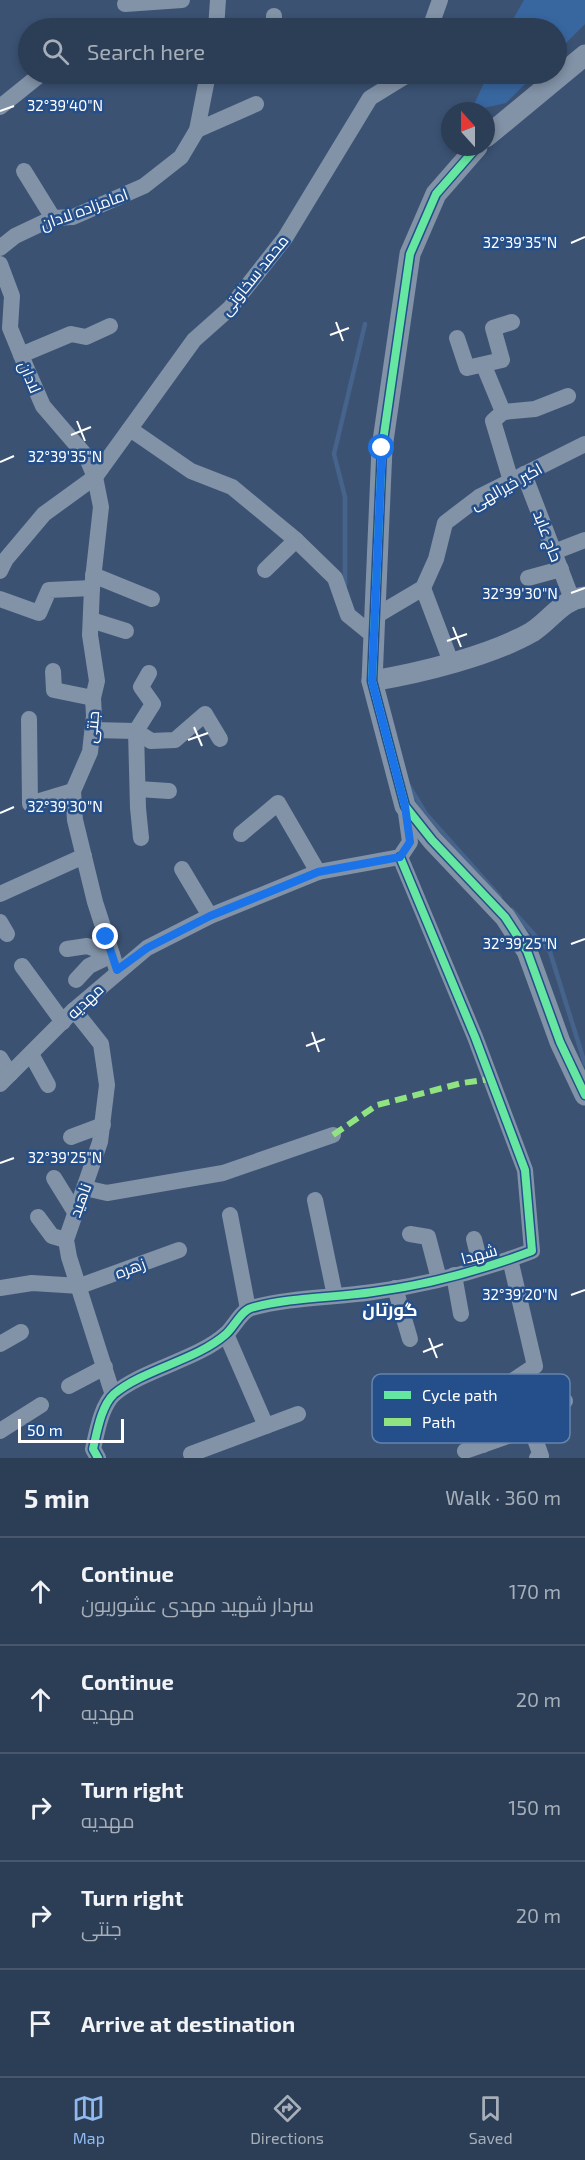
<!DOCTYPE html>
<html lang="en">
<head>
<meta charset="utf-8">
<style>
	:root { --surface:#2c3e56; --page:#384960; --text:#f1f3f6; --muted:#a6aeb9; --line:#48576c; --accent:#90b9f0 }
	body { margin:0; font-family:"Exo 2",Cairo,sans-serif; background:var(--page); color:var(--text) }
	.compass { position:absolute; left:441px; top:102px; width:54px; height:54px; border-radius:50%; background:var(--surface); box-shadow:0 3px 9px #0003; rotate:339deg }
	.scale { position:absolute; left:18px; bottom:15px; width:106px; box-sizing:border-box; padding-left:6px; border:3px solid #fff; border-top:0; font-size:16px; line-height:21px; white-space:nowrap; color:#fff; -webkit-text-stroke:4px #244f8a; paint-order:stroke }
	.stop { position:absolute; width:18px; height:18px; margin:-14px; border:4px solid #1a73e8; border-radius:50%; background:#fff }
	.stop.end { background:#1a73e8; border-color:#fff; box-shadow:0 2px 6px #0008 }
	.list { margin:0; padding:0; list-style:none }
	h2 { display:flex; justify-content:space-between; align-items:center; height:78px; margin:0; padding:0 24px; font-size:26px }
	h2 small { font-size:20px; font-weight:400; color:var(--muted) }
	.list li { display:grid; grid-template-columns:39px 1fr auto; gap:18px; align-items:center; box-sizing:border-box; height:108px; padding:0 24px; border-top:2px solid var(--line) }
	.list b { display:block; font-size:22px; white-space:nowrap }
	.list p { margin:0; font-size:20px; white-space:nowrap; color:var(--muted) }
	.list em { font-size:20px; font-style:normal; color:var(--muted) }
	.icon { flex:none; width:33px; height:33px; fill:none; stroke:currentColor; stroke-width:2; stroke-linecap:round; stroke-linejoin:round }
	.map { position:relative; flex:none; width:585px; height:1458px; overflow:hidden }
	.search { position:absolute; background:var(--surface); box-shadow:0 3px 9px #0003; left:18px; right:18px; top:18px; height:66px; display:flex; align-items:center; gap:15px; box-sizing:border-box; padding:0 21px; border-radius:33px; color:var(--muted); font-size:22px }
	.sheet { height:618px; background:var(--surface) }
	nav { display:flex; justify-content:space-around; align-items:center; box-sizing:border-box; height:84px; border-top:2px solid var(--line); background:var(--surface); font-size:16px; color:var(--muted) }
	nav a { display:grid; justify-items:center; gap:3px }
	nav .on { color:var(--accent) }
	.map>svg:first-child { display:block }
	.green { fill:#38669f }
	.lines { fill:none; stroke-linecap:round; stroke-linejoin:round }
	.stream { stroke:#46638c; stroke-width:4.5 }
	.minor { stroke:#8292a7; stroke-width:16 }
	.tertiary { stroke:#8292a7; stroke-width:21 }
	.quiet { stroke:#91e382; stroke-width:6; stroke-dasharray:12 6; stroke-linecap:butt }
	.cycleway-casing { stroke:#244f8a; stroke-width:11 }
	.cycleway { stroke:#66e7a1; stroke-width:8 }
	.route { stroke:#1a73e8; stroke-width:8 }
	.ticks { fill:none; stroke:#fff; stroke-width:2 }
	.labels { text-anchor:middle; stroke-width:5; stroke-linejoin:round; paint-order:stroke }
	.street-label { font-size:16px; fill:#fff; stroke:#244f8a }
	.neighbourhood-label { font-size:18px; font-weight:bold; fill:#fff; stroke:#244f8a }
	.key { fill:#244f8a; stroke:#6684ad; stroke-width:1.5 }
	.key-label { font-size:16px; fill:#fff }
	.ticks-label { font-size:15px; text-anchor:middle; fill:#fff; stroke:#244f8a; stroke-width:5; stroke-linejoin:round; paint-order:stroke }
</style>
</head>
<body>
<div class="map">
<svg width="585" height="1458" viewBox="0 0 585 1458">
	<rect width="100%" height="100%" fill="#3b5273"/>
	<!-- green -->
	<g class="green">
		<polygon points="524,0 585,0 585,24 557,52 556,28 508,28"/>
		<polygon points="488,74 535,74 506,103 471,111"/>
	</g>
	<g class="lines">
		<!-- stream -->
		<g class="stream">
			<polyline points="345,585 345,497 334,454 365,324"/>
			<polyline points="409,786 426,814 500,897"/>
			<polyline points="512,910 550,952 585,1064"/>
		</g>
		<!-- minor -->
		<g class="minor">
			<polyline points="125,4 182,0"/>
			<polyline points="274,16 274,28"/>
			<polyline points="216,28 218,0"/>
			<polyline points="430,28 440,0"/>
			<polyline points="0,107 41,74"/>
			<polyline points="197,130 256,104"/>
			<polyline points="24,171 53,218"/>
			<polyline points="0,248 15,236 53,218 73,217 144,186 181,157 197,130 208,74"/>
			<polyline points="0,264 12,296 10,328 26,367 43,406 86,456 95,477 101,507 92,588 90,635 97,681 93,698 94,716 90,752 73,791 75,820 95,902 117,970"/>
			<polyline points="457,338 467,368 502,360 493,328 512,322"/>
			<polyline points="21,355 71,334 86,337 110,326"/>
			<polyline points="484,366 503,412 493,421 511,481"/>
			<polyline points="503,412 535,409 568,396"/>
			<polyline points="130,429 191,471 232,487 296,540 335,578 348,615 375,637"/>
			<polyline points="524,474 572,599"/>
			<polyline points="554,552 585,540"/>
			<polyline points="265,570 296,540"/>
			<polyline points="0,571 6,559 44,514 95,477 194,340 230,308 285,238 370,98 409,74"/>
			<polyline points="93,575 152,599"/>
			<polyline points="528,578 561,569"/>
			<polyline points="423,588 451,662"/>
			<polyline points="0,599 39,613 49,590 92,588"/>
			<polyline points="374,617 423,588 436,559 445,523 479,497 585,444"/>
			<polyline points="91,620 126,631"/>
			<polyline points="53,671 54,690 93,698"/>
			<polyline points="29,719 30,804 73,791"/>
			<polyline points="93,730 136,731 151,741 175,740 205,714 220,739"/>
			<polyline points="138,789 169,791"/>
			<polyline points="241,834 278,803 318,872"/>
			<polyline points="141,838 138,808 136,731 153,704 141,687 149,673"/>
			<polyline points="182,869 210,916"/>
			<polyline points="0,894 84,856"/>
			<polyline points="0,922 7,934"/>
			<polyline points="67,949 87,946 112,955"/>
			<polyline points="22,966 63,1022"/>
			<polyline points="76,980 89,966 112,955"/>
			<polyline points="74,1010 101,1044 107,1085 100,1142 66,1240 69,1257 113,1395"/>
			<polyline points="31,1054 48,1085"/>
			<polyline points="0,1058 10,1074"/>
			<polyline points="0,1084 74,1010 147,948 210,916 318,872 400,857 410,842 405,806"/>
			<polyline points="71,1137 103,1125"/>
			<polyline points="54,1178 75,1212"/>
			<polyline points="85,1188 107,1193 223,1173 333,1135"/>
			<polyline points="315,1200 335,1296"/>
			<polyline points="230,1215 248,1309"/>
			<polyline points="38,1217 52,1236 66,1240"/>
			<polyline points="410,1234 428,1237 439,1279"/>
			<polyline points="474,1239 481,1267"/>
			<polyline points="510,1259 535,1366 514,1380 541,1456 537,1458"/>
			<polyline points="454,1275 461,1314"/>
			<polyline points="0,1288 32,1283 80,1286 179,1250"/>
			<polyline points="395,1288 410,1339"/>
			<polyline points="226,1334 266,1426"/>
			<polyline points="0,1344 21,1332"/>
			<polyline points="69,1386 105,1367"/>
			<polyline points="524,1408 565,1401"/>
			<polyline points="422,1422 470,1410 483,1445"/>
			<polyline points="0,1431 41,1405"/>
			<polyline points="465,1451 531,1428"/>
			<polyline points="191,1454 298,1414"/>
			<path d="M98,1458L93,1449C97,1432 101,1406 114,1394C144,1369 197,1360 226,1334C234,1327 241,1311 251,1308C291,1297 332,1298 373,1292C426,1285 482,1270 532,1251L525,1170L475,1037L400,857"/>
		</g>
		<!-- tertiary -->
		<g class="tertiary">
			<polyline points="486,137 585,55"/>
			<polyline points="477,147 436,194 410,254 382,448 372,681 405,806 432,840 505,917 527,951 560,1042 585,1095"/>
			<path d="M372,681C420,673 490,656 532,632C551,620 562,599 585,597"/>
		</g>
		<!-- quiet -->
		<polyline class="quiet" points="333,1135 377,1105 462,1083 491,1079"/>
		<defs>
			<g id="cycleway">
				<polyline points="477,147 436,194 410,254 382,448 372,681 405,806 432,840 505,917 527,951 560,1042 585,1095"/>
				<path d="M98,1458L93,1449C97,1432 101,1406 114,1394C144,1369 197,1360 226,1334C234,1327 241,1311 251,1308C291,1297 332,1298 373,1292C426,1285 482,1270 532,1251L525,1170L475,1037L400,857"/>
			</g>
		</defs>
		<!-- cycleway casing -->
		<use href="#cycleway" class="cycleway-casing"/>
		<!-- cycleway -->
		<use href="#cycleway" class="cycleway"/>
	</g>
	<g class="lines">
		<!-- route -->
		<polyline class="route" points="106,937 117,970 147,948 210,916 284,886 318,872 400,857 410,842 405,806 372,681 382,448"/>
	</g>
	<!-- ticks -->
	<path class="ticks" d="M0,111L14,106M571,243L585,237M336,322L343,341M330,335L349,328M77,421L85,441M71,435L91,427M0,462L14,456M571,593L585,588M453,627L461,647M447,641L467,634M194,727L202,746M188,740L208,733M0,813L14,807M571,944L585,939M312,1032L319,1052M306,1046L325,1039M0,1163L14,1158M571,1295L585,1290M429,1338L437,1358M423,1352L443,1344"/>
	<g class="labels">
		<!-- street labels -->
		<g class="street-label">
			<text transform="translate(84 209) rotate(-20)" y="6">امامزاده لادان</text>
			<text transform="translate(254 275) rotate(-51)" y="6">محمد سخاوتی</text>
			<text transform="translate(30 377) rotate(67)" y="6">لادان</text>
			<text transform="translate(506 486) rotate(-29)" y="6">اکبر خیرالهی</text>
			<text transform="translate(548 536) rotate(69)" y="6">حاج عابد</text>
			<text transform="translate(92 727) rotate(-85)" y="6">جنتی</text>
			<text transform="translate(85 1001) rotate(-43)" y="6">مهدیه</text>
			<text transform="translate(80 1200) rotate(-70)" y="6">ناهید</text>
			<text transform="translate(479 1254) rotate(-15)" y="6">شهدا</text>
			<text transform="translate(130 1268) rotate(-20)" y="6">زهره</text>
		</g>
		<!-- neighbourhood labels -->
		<g class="neighbourhood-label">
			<text x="390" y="1316">گورتان</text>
		</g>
	</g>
	<!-- legend -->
	<rect x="372" y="1374" width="198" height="69" rx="9" class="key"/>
	<rect x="384" y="1391" width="27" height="8" fill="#66e7a1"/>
	<rect x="384" y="1418" width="27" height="8" fill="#91e382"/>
	<g class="key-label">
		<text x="422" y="1401">Cycle path</text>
		<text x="422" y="1428">Path</text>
	</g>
	<g class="ticks-label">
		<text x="65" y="111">32°39'40"N</text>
		<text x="520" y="248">32°39'35"N</text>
		<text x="65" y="462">32°39'35"N</text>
		<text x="520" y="599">32°39'30"N</text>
		<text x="65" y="812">32°39'30"N</text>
		<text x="520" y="949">32°39'25"N</text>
		<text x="65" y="1163">32°39'25"N</text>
		<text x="520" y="1300">32°39'20"N</text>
	</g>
</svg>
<svg class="compass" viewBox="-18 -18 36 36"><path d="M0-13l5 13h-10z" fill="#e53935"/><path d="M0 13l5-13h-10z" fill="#a6aeb9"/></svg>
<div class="scale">50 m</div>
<div class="stop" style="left:382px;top:448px"></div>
<div class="stop end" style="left:106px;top:937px"></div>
<div class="search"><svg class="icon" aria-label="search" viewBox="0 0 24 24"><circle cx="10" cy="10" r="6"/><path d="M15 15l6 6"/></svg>Search here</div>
</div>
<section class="sheet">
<h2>5 min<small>Walk · 360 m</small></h2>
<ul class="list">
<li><svg class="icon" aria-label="ahead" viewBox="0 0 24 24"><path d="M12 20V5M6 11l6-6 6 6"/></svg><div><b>Continue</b><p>سردار شهید مهدی عشوریون</p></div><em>170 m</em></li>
<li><svg class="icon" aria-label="ahead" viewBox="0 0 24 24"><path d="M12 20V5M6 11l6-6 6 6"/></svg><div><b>Continue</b><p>مهدیه</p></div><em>20 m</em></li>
<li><svg class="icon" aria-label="right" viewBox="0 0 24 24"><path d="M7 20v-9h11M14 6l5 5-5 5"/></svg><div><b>Turn right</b><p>مهدیه</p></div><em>150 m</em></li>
<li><svg class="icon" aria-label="right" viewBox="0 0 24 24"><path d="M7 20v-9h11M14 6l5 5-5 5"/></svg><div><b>Turn right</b><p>جنتی</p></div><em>20 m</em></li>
<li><svg class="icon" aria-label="arrive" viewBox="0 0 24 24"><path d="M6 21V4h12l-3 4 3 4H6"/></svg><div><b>Arrive at destination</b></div></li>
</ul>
</section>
<nav>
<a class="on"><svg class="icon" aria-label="map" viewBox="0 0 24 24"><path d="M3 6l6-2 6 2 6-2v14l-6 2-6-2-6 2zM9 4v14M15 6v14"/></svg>Map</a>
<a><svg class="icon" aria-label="directions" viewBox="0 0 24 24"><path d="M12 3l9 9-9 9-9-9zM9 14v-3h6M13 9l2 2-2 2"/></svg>Directions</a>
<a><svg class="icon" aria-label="saved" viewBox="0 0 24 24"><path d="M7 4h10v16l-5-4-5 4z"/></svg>Saved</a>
</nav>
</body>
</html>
